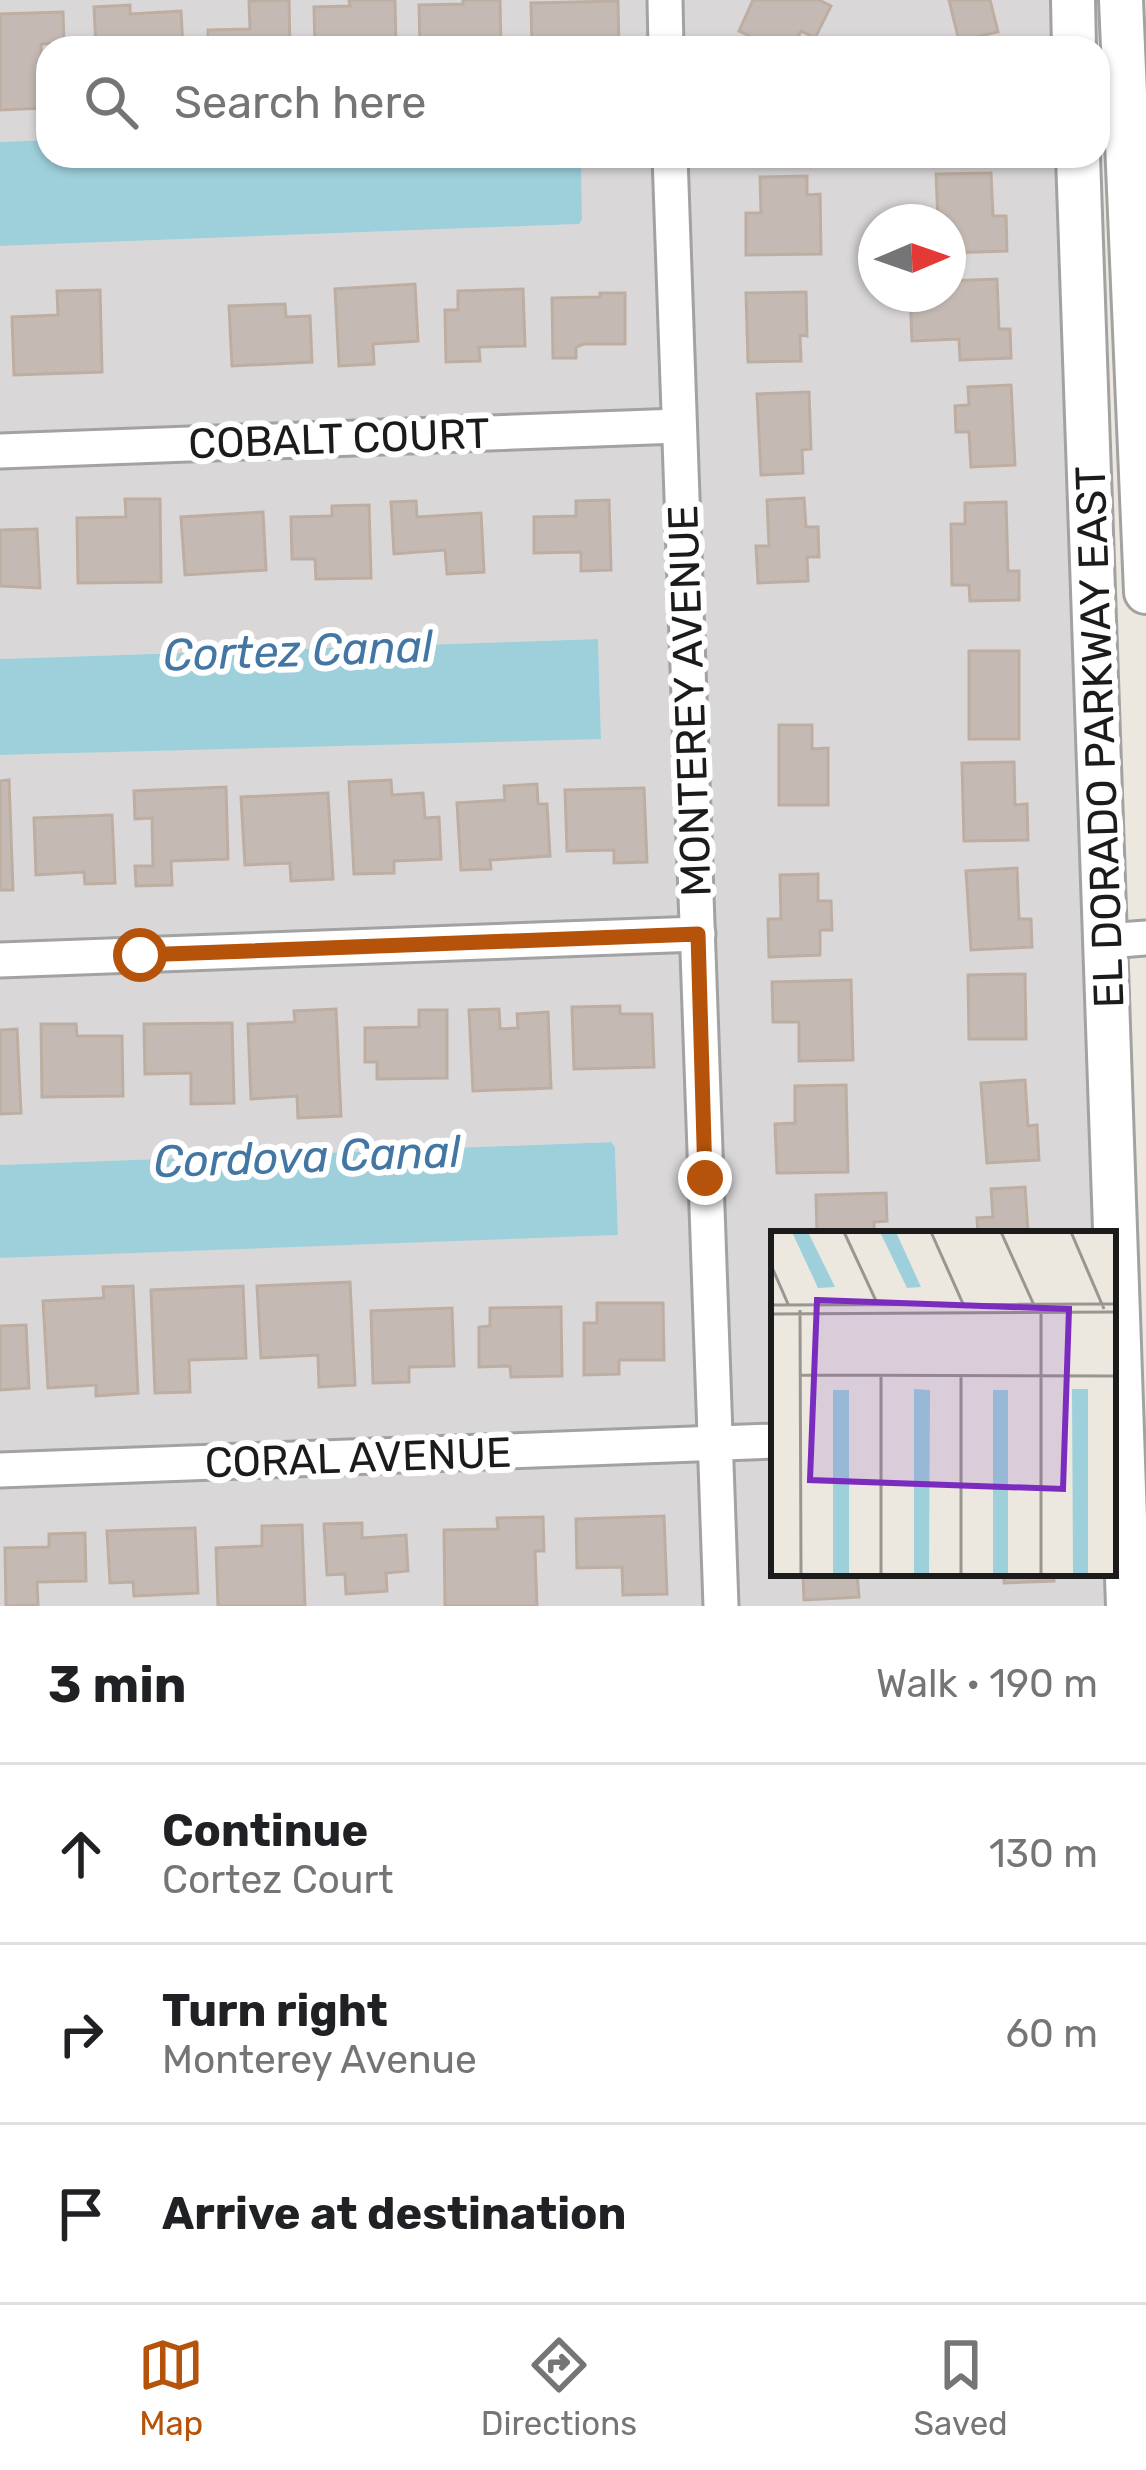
<!DOCTYPE html>
<html lang="en">
<head>
<meta charset="utf-8">
<style>
	:root { --surface:#fff; --page:#f6f6f6; --text:#202124; --muted:#757577; --line:#e0e0e0; --accent:#b45309 }
	body { margin:0; font-family:Rubik,sans-serif; background:var(--page); color:var(--text) }
	.compass { position:absolute; left:858px; top:204px; width:108px; height:108px; border-radius:50%; background:var(--surface); box-shadow:0 3px 9px #0004; rotate:88deg }
	.stop { position:absolute; width:36px; height:36px; margin:-27px; border:9px solid #b45309; border-radius:50%; background:#fff }
	.stop.end { background:#b45309; border-color:#fff; box-shadow:0 3px 12px #0008 }
	.list { margin:0; padding:0; list-style:none }
	h2 { display:flex; justify-content:space-between; align-items:center; height:156px; margin:0; padding:0 48px; font-size:51px }
	h2 small { font-size:39px; font-weight:400; color:var(--muted) }
	.list li { display:grid; grid-template-columns:78px 1fr auto; gap:36px; align-items:center; box-sizing:border-box; height:180px; padding:0 48px; border-top:3px solid var(--line) }
	.list b { display:block; font-size:45px; white-space:nowrap }
	.list p { margin:0; font-size:39px; white-space:nowrap; color:var(--muted) }
	.list em { font-size:39px; font-style:normal; color:var(--muted) }
	.icon { flex:none; width:66px; height:66px; fill:none; stroke:currentColor; stroke-width:2; stroke-linecap:round; stroke-linejoin:round }
	.map { position:relative; flex:none; width:1146px; height:1606px; overflow:hidden }
	.search { position:absolute; background:var(--surface); box-shadow:0 3px 9px #0004; left:36px; right:36px; top:36px; height:132px; display:flex; align-items:center; gap:30px; box-sizing:border-box; padding:0 42px; border-radius:36px; color:var(--muted); font-size:45px }
	.sheet { height:696px; background:var(--surface) }
	nav { display:flex; justify-content:space-around; align-items:center; box-sizing:border-box; height:168px; border-top:3px solid var(--line); background:var(--surface); font-size:33px; color:var(--muted) }
	nav a { display:grid; justify-items:center; gap:6px }
	nav .on { color:var(--accent) }
	.map>svg:first-child { display:block }
	.residential { fill:#d9d7d8; fill-rule:evenodd }
	.water { fill:#9ed0dc }
	.building { fill:#c4bab3; stroke:#beaea2; stroke-width:3 }
	.lines { fill:none; stroke-linecap:round; stroke-linejoin:round }
	.minor-casing { stroke:#a2a2a2; stroke-width:39 }
	.tertiary-casing { stroke:#a2a2a2; stroke-width:48 }
	.minor { stroke:#fff; stroke-width:33 }
	.tertiary { stroke:#fff; stroke-width:42 }
	.route { stroke:#b45309; stroke-width:15 }
	.labels { text-anchor:middle; stroke-width:12; stroke-linejoin:round; paint-order:stroke }
	.street-label { font-size:42px; fill:#1b1b1b; stroke:#fff }
	.water-label { font-size:45px; font-style:italic; fill:#4376a3; stroke:#fff }
	.inset-road { fill:none; stroke:#999691; stroke-width:3 }
	.view { fill:#7b2cbf; fill-opacity:0.15; stroke:#7b2cbf; stroke-width:6 }
	.inset-edge { fill:none; stroke:#1b1b1b; stroke-width:6 }
</style>
</head>
<body>
<div class="map">
<svg width="1146" height="1606" viewBox="0 0 1146 1606">
	<rect width="100%" height="100%" fill="#ede8df"/>
	<!-- residential -->
	<g class="residential">
		<polygon points="0,0 1056,0 1057,48 48,48 48,140 0,142"/>
		<path d="M581,156H1061L1099,1234H774V1573H1110L1111,1606H0V1258L618,1234L615,1147L611,1142L0,1165V755L601,738L598,639L0,659V246L578,224L582,219ZM876,222H948V294H876Z"/>
	</g>
	<!-- water -->
	<g class="water">
		<polygon points="48,140 48,156 581,156 582,219 579,224 0,246 0,142"/>
		<polygon points="598,639 601,739 0,755 0,659"/>
		<polygon points="611,1142 615,1147 618,1235 0,1258 0,1165"/>
	</g>
	<!-- building -->
	<g class="building">
		<polygon points="289,0 290,48 208,48 208,30 250,29 249,1"/>
		<polygon points="349,0 395,0 396,48 315,48 314,7 350,6"/>
		<polygon points="463,0 500,0 501,48 420,45 419,5 463,4"/>
		<polygon points="753,0 819,0 831,6 815,38 801,31 793,48 775,48 739,31"/>
		<polygon points="949,0 990,0 998,32 959,41"/>
		<polygon points="618,1 619,48 532,48 531,3"/>
		<polygon points="130,5 130,14 181,11 183,48 96,48 94,7"/>
		<polygon points="63,12 64,43 41,44 43,108 0,110 0,14"/>
		<polygon points="991,173 993,216 1006,216 1007,251 948,253 948,222 938,222 936,174"/>
		<polygon points="807,176 807,195 820,194 821,254 746,255 746,213 761,213 760,177"/>
		<polygon points="997,279 999,329 1010,329 1011,358 960,360 959,339 912,341 910,294 948,294 948,281"/>
		<polygon points="415,284 418,341 373,344 374,364 339,366 335,289"/>
		<polygon points="523,289 525,346 479,347 480,361 446,362 445,310 458,310 458,291"/>
		<polygon points="100,290 102,372 14,375 12,317 58,315 57,291"/>
		<polygon points="806,292 807,336 800,335 801,361 748,362 746,293"/>
		<polygon points="600,293 625,293 625,344 584,344 576,347 576,358 553,358 552,298 600,297"/>
		<polygon points="285,304 286,317 310,316 312,362 232,366 229,306"/>
		<polygon points="1011,385 1015,465 971,467 969,432 956,432 955,406 969,405 968,387"/>
		<polygon points="809,392 811,449 802,450 803,473 761,475 757,394"/>
		<polygon points="804,498 806,527 818,527 819,557 807,557 808,581 758,583 756,546 769,546 767,500"/>
		<polygon points="125,499 160,499 161,582 78,583 77,518 126,517"/>
		<polygon points="609,500 611,570 581,571 581,552 534,553 534,517 576,516 576,501"/>
		<polygon points="416,501 417,517 481,513 484,572 447,574 445,550 394,554 391,502"/>
		<polygon points="1006,502 1008,571 1019,571 1019,600 970,601 969,585 952,585 951,524 965,524 965,503"/>
		<polygon points="369,505 371,578 316,579 315,559 292,559 291,517 332,516 332,506"/>
		<polygon points="263,512 266,570 185,575 181,517"/>
		<polygon points="37,529 40,588 0,586 0,530"/>
		<rect x="969" y="651" width="50" height="88"/>
		<polygon points="779,725 812,725 812,749 828,748 828,805 779,805"/>
		<polygon points="1014,762 1015,805 1027,804 1028,840 964,841 962,763"/>
		<polygon points="9,780 13,890 0,890 0,781"/>
		<polygon points="391,780 392,795 423,793 425,818 439,817 441,859 394,861 394,873 354,874 349,782"/>
		<polygon points="537,784 538,804 547,804 550,856 490,860 491,869 461,870 457,803 505,800 504,786"/>
		<polygon points="226,787 228,859 171,861 172,885 136,886 135,866 153,866 152,818 135,819 134,791"/>
		<polygon points="644,788 647,862 614,863 614,850 567,851 565,790"/>
		<polygon points="328,793 333,879 291,881 290,863 245,865 241,797"/>
		<polygon points="112,815 115,883 85,884 84,872 36,875 34,818"/>
		<polygon points="1017,868 1019,919 1031,919 1032,947 971,950 966,871"/>
		<polygon points="818,874 818,901 831,901 832,930 820,930 820,955 769,957 768,919 781,919 780,875"/>
		<polygon points="1025,974 1026,1039 969,1039 968,975"/>
		<polygon points="851,980 853,1060 799,1061 799,1022 773,1022 772,982"/>
		<polygon points="620,1006 620,1014 652,1014 654,1067 574,1069 572,1007"/>
		<polygon points="336,1009 341,1116 298,1118 297,1096 251,1099 248,1024 295,1022 294,1011"/>
		<polygon points="499,1009 500,1029 518,1028 517,1014 548,1012 551,1088 473,1091 469,1010"/>
		<polygon points="419,1010 447,1010 447,1078 377,1079 377,1062 365,1062 365,1028 419,1027"/>
		<polygon points="232,1023 234,1103 191,1104 191,1073 145,1074 144,1024"/>
		<polygon points="41,1024 76,1024 77,1036 122,1036 123,1096 42,1097"/>
		<polygon points="17,1029 21,1113 0,1114 0,1030"/>
		<polygon points="1025,1080 1028,1126 1037,1125 1039,1160 987,1163 981,1083"/>
		<polygon points="846,1085 848,1172 777,1173 775,1124 795,1123 795,1086"/>
		<polygon points="1025,1187 1028,1232 1041,1234 978,1234 977,1218 993,1217 991,1189"/>
		<polygon points="886,1193 887,1221 874,1222 874,1234 817,1234 816,1195"/>
		<polygon points="350,1282 355,1385 319,1387 318,1355 261,1358 257,1286"/>
		<polygon points="133,1286 138,1393 96,1396 96,1385 48,1388 43,1301 104,1298 103,1287"/>
		<polygon points="243,1286 246,1358 189,1360 190,1392 155,1393 151,1290"/>
		<polygon points="597,1303 663,1303 664,1360 619,1360 619,1374 584,1375 584,1323 597,1323"/>
		<polygon points="561,1307 562,1376 511,1377 510,1366 479,1367 479,1327 490,1326 490,1308"/>
		<polygon points="452,1308 454,1366 409,1367 409,1382 373,1383 371,1311"/>
		<polygon points="26,1325 29,1388 0,1390 0,1326"/>
		<polygon points="664,1516 667,1594 623,1595 622,1567 577,1568 576,1519"/>
		<polygon points="543,1517 544,1551 535,1551 537,1606 445,1606 444,1530 498,1529 497,1518"/>
		<polygon points="362,1523 362,1538 406,1535 408,1571 386,1573 387,1591 346,1594 345,1574 327,1575 324,1524"/>
		<polygon points="302,1525 305,1606 218,1606 216,1548 262,1546 262,1526"/>
		<polygon points="195,1528 198,1593 134,1596 133,1582 110,1583 107,1531"/>
		<polygon points="85,1533 86,1581 37,1582 38,1605 6,1606 5,1548 49,1547 49,1534"/>
		<polygon points="803,1573 857,1573 859,1597 804,1600"/>
		<polygon points="1004,1573 1054,1573 1054,1581 1004,1583"/>
	</g>
	<g class="lines">
		<defs>
			<g id="minor">
				<polyline points="665,0 666,48"/>
				<polyline points="670,156 721,1606"/>
				<polyline points="0,451 679,426"/>
				<polyline points="1107,941 1146,938"/>
				<polyline points="0,960 698,934"/>
				<polyline points="0,1470 774,1441"/>
			</g>
			<g id="tertiary">
				<polyline points="1073,0 1074,48"/>
				<polyline points="1121,0 1146,592"/>
				<polyline points="1078,156 1128,1606"/>
			</g>
		</defs>
		<!-- minor casing -->
		<use href="#minor" class="minor-casing"/>
		<!-- tertiary casing -->
		<use href="#tertiary" class="tertiary-casing"/>
		<!-- minor -->
		<use href="#minor" class="minor"/>
		<!-- tertiary -->
		<use href="#tertiary" class="tertiary"/>
	</g>
	<g class="lines">
		<!-- route -->
		<polyline class="route" points="140,955 698,934 705,1178"/>
	</g>
	<g class="labels">
		<!-- street labels -->
		<g class="street-label">
			<text transform="translate(339 438) rotate(-2)" y="15">COBALT COURT</text>
			<text transform="translate(689 701) rotate(-92)" y="15">MONTEREY AVENUE</text>
			<text transform="translate(1099 737) rotate(-92)" y="15">EL DORADO PARKWAY EAST</text>
			<text transform="translate(358 1457) rotate(-2)" y="15">CORAL AVENUE</text>
		</g>
		<!-- water labels -->
		<g class="water-label">
			<text transform="translate(298 650) rotate(-2)" y="16">Cortez Canal</text>
			<text transform="translate(307 1156) rotate(-2)" y="16">Cordova Canal</text>
		</g>
	</g>
	<!-- overview -->
	<g transform="translate(771 1231)">
		<rect width="345" height="345" fill="#ede8df"/>
		<path d="M21,1H37L64,56L47,57ZM109,1H125L150,56L136,57ZM143,158L159,159L158,344H143ZM301,158H317V344H302ZM62,159H78V344H62ZM222,159H237V344H222Z" fill="#9ed0dc"/>
		<path class="inset-road" d="M73,1L106,72M160,1L193,75M230,1L262,72M300,1L333,78M0,34L17,73M0,74L345,73M270,78V344M29,79L30,344M0,83L345,81M30,144L345,145M190,144V344M110,145V344"/>
		<path class="view" d="M46,69L298,78L292,258L39,249Z"/>
		<rect width="345" height="345" class="inset-edge"/>
	</g>
</svg>
<svg class="compass" viewBox="-18 -18 36 36"><path d="M0-13l5 13h-10z" fill="#e53935"/><path d="M0 13l5-13h-10z" fill="#757577"/></svg>
<div class="stop" style="left:140px;top:955px"></div>
<div class="stop end" style="left:705px;top:1178px"></div>
<div class="search"><svg class="icon" aria-label="search" viewBox="0 0 24 24"><circle cx="10" cy="10" r="6"/><path d="M15 15l6 6"/></svg>Search here</div>
</div>
<section class="sheet">
<h2>3 min<small>Walk · 190 m</small></h2>
<ul class="list">
<li><svg class="icon" aria-label="ahead" viewBox="0 0 24 24"><path d="M12 20V5M6 11l6-6 6 6"/></svg><div><b>Continue</b><p>Cortez Court</p></div><em>130 m</em></li>
<li><svg class="icon" aria-label="right" viewBox="0 0 24 24"><path d="M7 20v-9h11M14 6l5 5-5 5"/></svg><div><b>Turn right</b><p>Monterey Avenue</p></div><em>60 m</em></li>
<li><svg class="icon" aria-label="arrive" viewBox="0 0 24 24"><path d="M6 21V4h12l-3 4 3 4H6"/></svg><div><b>Arrive at destination</b></div></li>
</ul>
</section>
<nav>
<a class="on"><svg class="icon" aria-label="map" viewBox="0 0 24 24"><path d="M3 6l6-2 6 2 6-2v14l-6 2-6-2-6 2zM9 4v14M15 6v14"/></svg>Map</a>
<a><svg class="icon" aria-label="directions" viewBox="0 0 24 24"><path d="M12 3l9 9-9 9-9-9zM9 14v-3h6M13 9l2 2-2 2"/></svg>Directions</a>
<a><svg class="icon" aria-label="saved" viewBox="0 0 24 24"><path d="M7 4h10v16l-5-4-5 4z"/></svg>Saved</a>
</nav>
</body>
</html>
